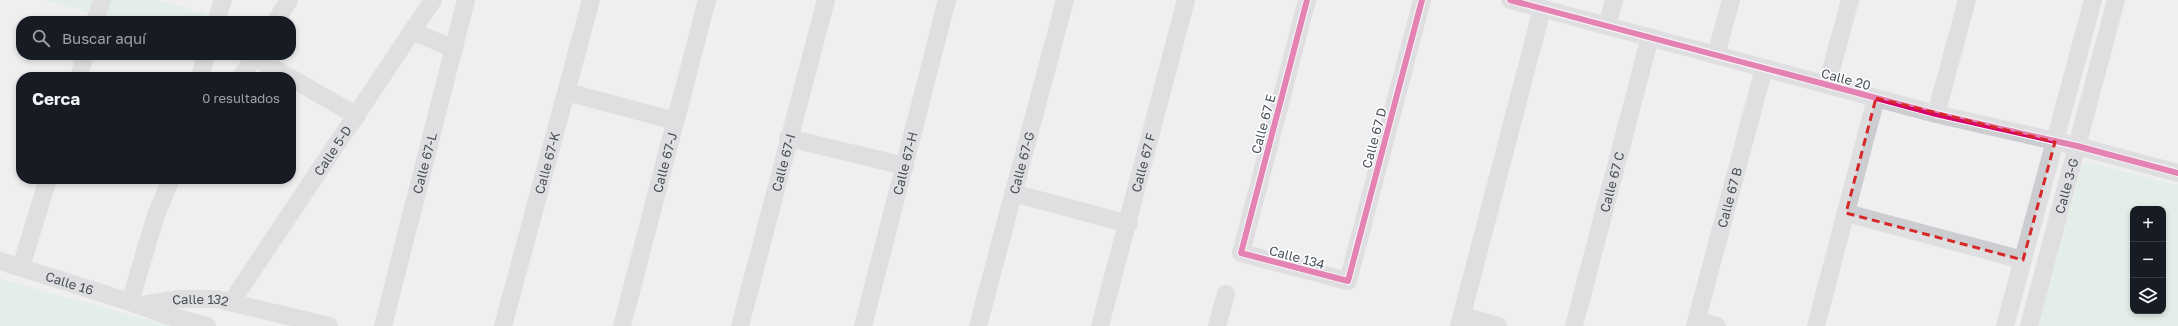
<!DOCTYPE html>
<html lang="es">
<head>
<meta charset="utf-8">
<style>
	:root { --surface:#171b24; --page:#20242c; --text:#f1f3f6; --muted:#9ea1a6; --line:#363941 }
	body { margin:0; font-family:"Golos Text",sans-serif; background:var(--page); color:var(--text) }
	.controls { position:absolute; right:12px; bottom:12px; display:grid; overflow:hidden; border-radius:8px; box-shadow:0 2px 6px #0003 }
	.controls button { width:36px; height:36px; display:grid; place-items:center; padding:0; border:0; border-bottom:1px solid var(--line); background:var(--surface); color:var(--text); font:20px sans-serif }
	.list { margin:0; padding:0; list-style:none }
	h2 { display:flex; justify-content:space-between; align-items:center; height:52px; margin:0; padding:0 16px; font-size:17px }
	h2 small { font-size:13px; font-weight:400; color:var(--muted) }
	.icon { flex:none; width:22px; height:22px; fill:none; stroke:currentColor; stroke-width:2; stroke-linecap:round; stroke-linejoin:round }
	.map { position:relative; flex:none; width:2178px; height:326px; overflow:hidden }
	.search { position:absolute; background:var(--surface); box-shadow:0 2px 6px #0003; left:16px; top:16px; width:280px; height:44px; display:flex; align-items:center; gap:10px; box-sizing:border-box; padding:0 14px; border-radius:16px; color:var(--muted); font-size:15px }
	.panel { position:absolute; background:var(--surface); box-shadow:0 2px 6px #0003; left:16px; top:72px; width:280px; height:112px; border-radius:16px }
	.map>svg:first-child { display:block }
	.green { fill:#d6ede0; fill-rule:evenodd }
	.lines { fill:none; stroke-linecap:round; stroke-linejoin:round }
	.minor { stroke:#cbcdd0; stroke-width:18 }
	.cycleway-casing { stroke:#fff; stroke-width:8 }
	.cycleway { stroke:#d6006c; stroke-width:6 }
	.marked { fill:none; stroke:#d62828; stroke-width:3; stroke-dasharray:8 5; stroke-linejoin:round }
	.labels { text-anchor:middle; stroke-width:3; stroke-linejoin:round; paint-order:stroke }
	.street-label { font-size:13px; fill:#48505a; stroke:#fff }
</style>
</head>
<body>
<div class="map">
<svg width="2178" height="326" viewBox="0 0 2178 326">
	<rect width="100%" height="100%" fill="#f0efef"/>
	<!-- green -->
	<g class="green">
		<polygon points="44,0 158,0 206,14 203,21 117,21"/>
		<path d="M2088,162L2178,185V326H2038L2082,166ZM2133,209H2163V311H2133Z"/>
		<polygon points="0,279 170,326 0,326"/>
	</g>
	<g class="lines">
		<!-- minor -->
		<g class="minor">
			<polyline points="1307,0 1241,253 1348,281 1422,0"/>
			<polyline points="1510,0 1936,114 2077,146 2178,173"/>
			<polyline points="95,21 102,0"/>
			<polyline points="216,21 223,0"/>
			<polyline points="276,21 289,0"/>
			<polyline points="1607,26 1614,0"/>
			<polyline points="412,31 454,49"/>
			<polyline points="1716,55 1731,0"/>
			<polyline points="254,57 289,77"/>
			<polyline points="79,77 85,55"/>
			<polyline points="200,77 206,55"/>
			<polyline points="241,77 255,55"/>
			<polyline points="291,78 357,116"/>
			<polyline points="1827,85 1850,0"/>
			<polyline points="567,92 675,121"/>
			<polyline points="1936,114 1967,0"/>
			<polyline points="788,138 905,166"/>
			<polyline points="1013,193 1129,224"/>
			<polyline points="1846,213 2023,260"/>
			<path id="s1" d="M0,261L130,302L166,315L207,326"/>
			<polyline points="21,267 48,179"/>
			<path id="s2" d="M232,301L433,0"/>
			<polyline points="130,302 156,215 171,179"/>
			<path id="s3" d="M142,305L179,299H217L329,326"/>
			<polyline points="1462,316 1498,326"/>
			<polyline points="1697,320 1717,326"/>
			<path id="s4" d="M383,326L466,0"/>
			<path id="s5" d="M503,326L591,0"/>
			<path id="s6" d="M622,326L707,0"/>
			<path id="s7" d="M740,326L826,0"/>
			<path id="s8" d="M863,326L947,0"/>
			<path id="s9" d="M978,326L1065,0"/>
			<path id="s10" d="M1100,326L1186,0"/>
			<polyline points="1217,326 1226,294"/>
			<polyline points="1459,326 1542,9"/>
			<path id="s11" d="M1574,326L1650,37"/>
			<path id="s12" d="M1695,326L1764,68"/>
			<polyline points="1816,326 1876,98"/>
			<polyline points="2005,326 2093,0"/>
			<path id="s13" d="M2029,326L2116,0"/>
		</g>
		<defs>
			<g id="cycleway">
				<polyline points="1307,0 1241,253 1348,281 1422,0"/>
				<polyline points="1510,0 1936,114 2077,146 2178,173"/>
			</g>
		</defs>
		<!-- cycleway casing -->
		<use href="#cycleway" class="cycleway-casing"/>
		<!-- cycleway -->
		<use href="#cycleway" class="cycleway"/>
	</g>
	<!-- marked area -->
	<path d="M0 0H2178V326H0ZM1876,98L2055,142L2023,260L1846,213Z" fill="#f0efef" fill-opacity=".55" fill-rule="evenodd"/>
	<path class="marked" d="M1876,98L2055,142L2023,260L1846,213Z"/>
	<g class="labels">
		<!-- street labels -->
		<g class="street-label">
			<text transform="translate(1846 79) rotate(15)" y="5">Calle 20</text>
			<text transform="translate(1263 124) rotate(-75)" y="5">Calle 67 E</text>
			<text transform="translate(1374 138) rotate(-75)" y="5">Calle 67 D</text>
			<text dy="5" stroke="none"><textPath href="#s2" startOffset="181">Calle 5-D</textPath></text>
			<text dy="5" stroke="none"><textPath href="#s4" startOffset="168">Calle 67-L</textPath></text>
			<text dy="5" stroke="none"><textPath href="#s5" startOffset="169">Calle 67-K</textPath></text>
			<text dy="5" stroke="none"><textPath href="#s6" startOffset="169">Calle 67-J</textPath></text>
			<text dy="5" stroke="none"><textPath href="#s7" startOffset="169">Calle 67-I</textPath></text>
			<text dy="5" stroke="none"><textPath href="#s8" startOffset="168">Calle 67-H</textPath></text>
			<text dy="5" stroke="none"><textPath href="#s9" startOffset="169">Calle 67-G</textPath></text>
			<text dy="5" stroke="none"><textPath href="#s10" startOffset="169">Calle 67 F</textPath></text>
			<text dy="5" stroke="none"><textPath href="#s11" startOffset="149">Calle 67 C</textPath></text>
			<text dy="5" stroke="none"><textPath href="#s13" startOffset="145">Calle 3-G</textPath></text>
			<text dy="5" stroke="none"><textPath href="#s12" startOffset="133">Calle 67 B</textPath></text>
			<text transform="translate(1297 257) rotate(15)" y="5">Calle 134</text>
			<text dy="5" stroke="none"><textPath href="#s1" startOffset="73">Calle 16</textPath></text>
			<text dy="5" stroke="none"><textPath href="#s3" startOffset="59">Calle 132</textPath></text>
		</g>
	</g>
</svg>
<div class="controls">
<button>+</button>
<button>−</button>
<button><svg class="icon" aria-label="layers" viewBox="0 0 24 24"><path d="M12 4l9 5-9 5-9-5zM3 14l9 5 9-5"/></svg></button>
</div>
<div class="search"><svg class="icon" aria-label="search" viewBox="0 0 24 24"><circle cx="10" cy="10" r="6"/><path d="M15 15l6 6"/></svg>Buscar aquí</div>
<section class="panel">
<h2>Cerca<small>0 resultados</small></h2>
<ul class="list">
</ul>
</section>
</div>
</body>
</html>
